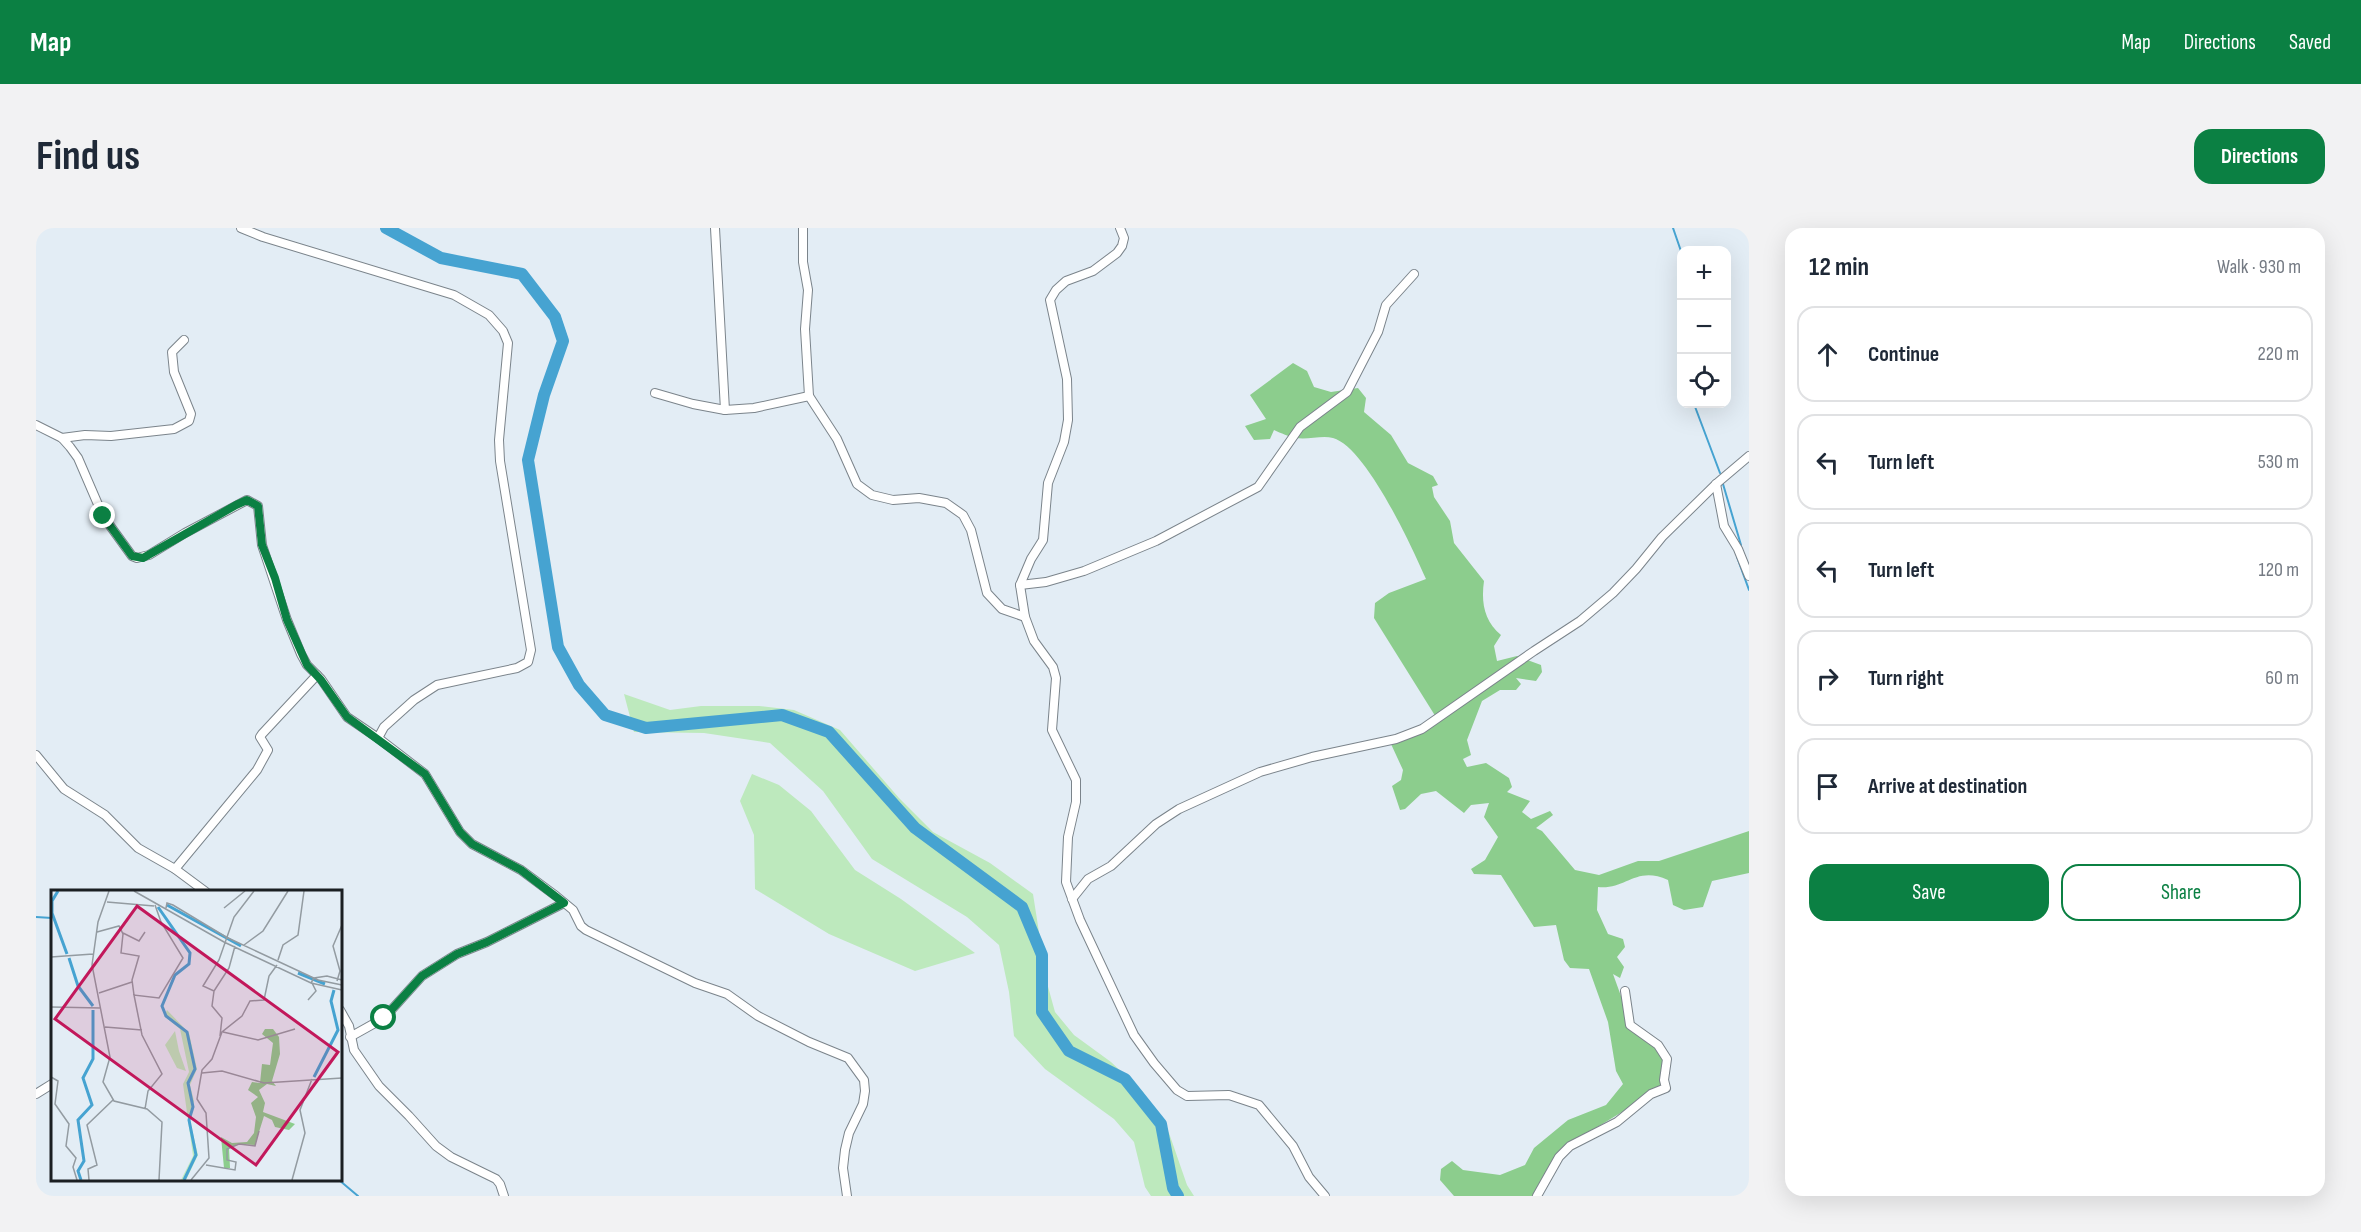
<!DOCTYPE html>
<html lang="en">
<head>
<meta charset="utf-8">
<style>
	:root { --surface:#fff; --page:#f2f2f3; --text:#1f2937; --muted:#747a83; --line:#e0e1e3; --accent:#0b8043 }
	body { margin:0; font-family:"Sofia Sans Condensed",sans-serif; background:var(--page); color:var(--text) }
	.controls { position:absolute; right:18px; top:18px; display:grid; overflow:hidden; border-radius:12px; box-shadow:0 6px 24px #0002 }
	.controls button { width:54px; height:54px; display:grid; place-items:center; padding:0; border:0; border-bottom:2px solid var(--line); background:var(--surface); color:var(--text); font:30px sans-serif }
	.stop { position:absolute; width:18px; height:18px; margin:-14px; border:4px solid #0b8043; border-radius:50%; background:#fff }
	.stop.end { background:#0b8043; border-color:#fff; box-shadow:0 2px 6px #0008 }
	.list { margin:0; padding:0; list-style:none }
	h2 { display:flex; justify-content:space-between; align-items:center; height:78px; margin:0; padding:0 24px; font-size:26px }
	h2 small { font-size:20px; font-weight:400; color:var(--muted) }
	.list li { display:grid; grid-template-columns:39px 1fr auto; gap:18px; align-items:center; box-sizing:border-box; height:96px; margin:0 12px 12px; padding:0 12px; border:2px solid var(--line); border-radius:18px }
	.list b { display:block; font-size:22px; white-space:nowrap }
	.list em { font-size:20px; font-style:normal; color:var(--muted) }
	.actions { display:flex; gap:12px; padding:18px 24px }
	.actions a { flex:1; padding:14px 0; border:2px solid var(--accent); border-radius:18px; text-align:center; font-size:21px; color:var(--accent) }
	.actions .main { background:var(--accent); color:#fff }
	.icon { flex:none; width:33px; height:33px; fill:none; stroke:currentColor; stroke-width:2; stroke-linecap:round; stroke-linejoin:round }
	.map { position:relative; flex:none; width:1713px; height:968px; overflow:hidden; border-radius:18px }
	header { display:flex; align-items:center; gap:36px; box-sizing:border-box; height:84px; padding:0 30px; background:var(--accent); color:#fff }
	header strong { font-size:28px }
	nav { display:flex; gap:33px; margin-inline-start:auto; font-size:21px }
	.intro { display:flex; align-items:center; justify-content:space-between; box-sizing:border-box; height:144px; padding:0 36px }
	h1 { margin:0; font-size:42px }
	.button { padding:15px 27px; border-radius:18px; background:var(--accent); color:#fff; font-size:21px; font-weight:700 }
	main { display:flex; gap:36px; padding:0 36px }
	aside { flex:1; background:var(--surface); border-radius:18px; box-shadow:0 6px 24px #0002 }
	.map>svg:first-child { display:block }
	.green { fill:#bde9bd }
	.forest { fill:#8ccd8d }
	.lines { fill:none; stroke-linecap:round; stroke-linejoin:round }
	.stream { stroke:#46a3d1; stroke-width:2 }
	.river { stroke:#46a3d1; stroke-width:12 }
	.minor-casing { stroke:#7b848b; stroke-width:10 }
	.minor { stroke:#fff; stroke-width:8 }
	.route { stroke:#0b8043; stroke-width:8 }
	.inset-river { fill:none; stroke:#46a3d1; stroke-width:3 }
	.inset-road { fill:none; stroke:#939ba1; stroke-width:1.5 }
	.view { fill:#c2185b; fill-opacity:0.15; stroke:#c2185b; stroke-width:3 }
	.inset-edge { fill:none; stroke:#1b1f22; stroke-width:3 }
</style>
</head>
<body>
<header>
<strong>Map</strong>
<nav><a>Map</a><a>Directions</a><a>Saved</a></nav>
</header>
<div class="intro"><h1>Find us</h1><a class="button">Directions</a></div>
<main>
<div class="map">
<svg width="1713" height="968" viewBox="0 0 1713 968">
	<rect width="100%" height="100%" fill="#e3edf5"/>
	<!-- green -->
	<g class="green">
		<polygon points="588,466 634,482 665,478 723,478 758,482 804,502 863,570 897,604 954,635 997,666 1011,755 1019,784 1038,807 1075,834 1107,864 1133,905 1151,957 1158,968 1115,968 1109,959 1098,914 1078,891 1009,841 978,808 973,764 963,717 931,689 836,631 787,563 734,515 668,505 598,504"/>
		<polygon points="716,546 743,557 775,583 819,642 865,671 939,725 879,743 793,706 719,661 718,607 704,573"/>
	</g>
	<!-- forest -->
	<path class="forest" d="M1257,135L1271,143L1278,159L1295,164L1322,160L1330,170L1328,184L1355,207L1372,235L1397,248L1402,257L1396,259L1398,269L1414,293L1418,315L1448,353C1445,374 1448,393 1465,407L1458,418L1461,433L1481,428L1505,437L1506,444L1500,453L1480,450L1485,456L1480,462H1464L1446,473L1431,512L1435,527L1427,531L1431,539L1450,535L1473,550L1476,559L1471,564L1494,573L1486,584L1495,591L1514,583L1517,587L1500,600L1506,603L1539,642L1563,647L1602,633H1623L1713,603V645L1676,653L1667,679L1648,682L1637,677L1632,652C1600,637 1590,662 1562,659L1561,682L1572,706L1587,711L1589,719L1581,729L1588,739L1584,750L1577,746L1598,804L1615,815L1629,830L1627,859L1527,920L1499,968H1418L1404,952L1405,941L1416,933L1427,942L1464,947L1489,937L1498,920L1532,892L1570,877L1587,856L1580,843L1572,794L1553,741L1534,740L1528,732L1520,697L1498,699L1465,647L1438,646L1435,641L1449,632L1462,609L1448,589L1453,575L1435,577L1428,585L1400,563L1385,566L1369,581L1364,582L1356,558L1365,552L1367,542L1355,516L1403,494L1338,390L1339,375L1353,365L1390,351C1376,319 1330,219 1297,210C1286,207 1272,212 1260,210C1253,209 1245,205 1238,202L1234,211L1218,212L1209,198L1230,191L1214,167Z"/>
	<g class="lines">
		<!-- stream -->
		<g class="stream">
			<polyline points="1637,0 1646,26"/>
			<polyline points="1658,176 1684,245"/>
			<polyline points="1687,256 1705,317"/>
			<polyline points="1701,329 1713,362"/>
			<polyline points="0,689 16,690"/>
			<polyline points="303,952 322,968"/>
		</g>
		<!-- river -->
		<polyline class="river" points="350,0 405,30 486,46 519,89 527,113 508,167 492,232 522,419 543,457 569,487 610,500 746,487 793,504 879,600 986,679 1006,727 1006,784 1033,823 1089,851 1125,896 1137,960 1142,968"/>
		<defs>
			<g id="minor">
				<polyline points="205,0 227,9 418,67 453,87 467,103 472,115 463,212 464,233 495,422 492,434 481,440 401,457 378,472 348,499 342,510 389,546 424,604 436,616 485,642 520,668 537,682 545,698 550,702 659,755 691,766 722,788 773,814 812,830 828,852 829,863 827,876 813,905 809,922 807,940 811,968"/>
				<polyline points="679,0 689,182 718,180 773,168 801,211 821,256 836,267 857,272 883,270 910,275 927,287 935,302 951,365 966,381 989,389"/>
				<polyline points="767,0 767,34 772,62 769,101 773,168"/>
				<polyline points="1084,0 1088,10 1086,18 1081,25 1057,43 1030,53 1020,62 1014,72 1031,151 1032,192 1028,214 1012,255 1007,312 995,331 984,357 989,389 998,413 1017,439 1020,450 1016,502 1040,552 1040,574 1032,609 1030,654 1044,692 1098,807 1118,835 1141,862 1151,868 1193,867 1223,877 1257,918 1273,949 1289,968"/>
				<polyline points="619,165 657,176 689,182"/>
				<polyline points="0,197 26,210 34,219 42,230 67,288 96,328 101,330 113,327 149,305 211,272 222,278 226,317 251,392 265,426 271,437 285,451 311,489 342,510"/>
				<polyline points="26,210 49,207 75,208 138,201 153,193 155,186 138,144 136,124 148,112"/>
				<polyline points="1680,256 1688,298 1702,321 1713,348"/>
				<polyline points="984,357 1010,354 1048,343 1120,313 1222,259 1264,199 1311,164 1342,104 1350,77 1378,46"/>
				<polyline points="0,527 28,561 69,587 102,620 139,641 170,664"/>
				<polyline points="139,641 221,542 232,522 224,509 226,506 281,447"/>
				<polyline points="1036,671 1052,651 1075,638 1120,596 1143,581 1224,544 1276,529 1360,511 1386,501 1498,423 1544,393 1577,365 1600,341 1626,309 1680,256 1713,228"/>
				<polyline points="304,782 313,798 318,822 343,858 373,888 400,918 415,929 460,951 464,956 468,968"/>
				<polyline points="314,809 348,790 386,748 421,726 451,714 528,675"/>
				<polyline points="0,866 16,856"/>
				<polyline points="1501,968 1523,929 1534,918 1581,894 1615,866 1630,860 1628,852 1631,831 1622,817 1594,797 1589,763"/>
			</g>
		</defs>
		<!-- minor casing -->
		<use href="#minor" class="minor-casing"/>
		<!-- minor -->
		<use href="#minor" class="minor"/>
	</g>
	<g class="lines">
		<!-- route -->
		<polyline class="route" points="67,288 96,328 107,330 200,277 211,272 222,278 226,317 239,350 251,392 271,437 285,452 311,489 389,546 424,604 436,616 485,642 528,675 451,714 421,726 386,748 348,790"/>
	</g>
	<!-- overview -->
	<g transform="translate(15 662)">
		<rect width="291" height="291" fill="#e3edf5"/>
		<path d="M116,120L138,143L146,179L139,195L143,211L139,231L147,265L135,290H130L142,266L132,194L138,182L129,139L113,126ZM124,141L128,161L135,181L126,178L114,155Z" fill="#bde9bd"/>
		<path d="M214,139H222L228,147L229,164L221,191L225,196L216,194L208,200L214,213L212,222L244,234L238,240L224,237L221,230L213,226L204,255L187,254L178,258L179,278H173L170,247L181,253L196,252L203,243L205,227L200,213L207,207L197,200L201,192L209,193L211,174L219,175L222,153L211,144Z" fill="#8ccd8d"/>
		<path class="inset-river" d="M7,1L1,11V23L16,64M116,15L190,56M107,17L139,63L138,74L124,85L111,116L115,126L136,142L144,179L137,193L142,217L138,230L145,265L133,290M18,68L27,96L42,116M247,83L274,94M263,187L287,140L280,111L283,100M30,290L27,281L33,271L27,230L41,215L32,188L42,169V120"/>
		<path class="inset-road" d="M58,1L47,32L41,75L59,167L52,192L63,211L96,219L111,232L108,290M83,1L173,52L260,93L263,88L276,86L291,90M56,12L103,16M115,18L116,13L122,15L175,47L267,90L291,95M173,18L194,1M46,42L68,36L72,44L70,63L88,66L81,90L83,105M72,43L88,51L94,42M193,55L212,41L237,1M0,67L42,64M227,70L232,55L247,45L253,1M286,91L289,81L282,56L291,35M260,93L291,100M163,101L178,78L184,56M48,103L81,92M257,110L265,101L261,93M0,117L50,118M54,137L91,140M172,142L207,150L244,139M169,146L171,128L161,116L163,101L152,96L168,70L183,27L203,1M151,183L171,181L213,193L291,188M0,187L7,191L4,214L18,234L15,256L25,268L22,277L26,290M94,219L97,201L111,184L91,145L83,105L108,108L132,68L110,32L104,15M155,275L184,280L185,272L176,270V259L188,254L204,256L208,241M38,290L37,279L46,275L36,235L62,210M140,290L158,268L155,223L146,209L151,180L161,169L171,142L191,126L199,111L213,110L218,86L226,75M241,290L254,243L249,220L261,189"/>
		<path class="view" d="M86,16L287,162L205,275L4,129Z"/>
		<rect width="291" height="291" class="inset-edge"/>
	</g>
</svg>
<div class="controls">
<button>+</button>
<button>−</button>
<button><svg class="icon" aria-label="locate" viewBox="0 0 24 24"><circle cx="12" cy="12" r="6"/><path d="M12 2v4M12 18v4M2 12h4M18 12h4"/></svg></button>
</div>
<div class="stop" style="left:348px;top:790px"></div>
<div class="stop end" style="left:67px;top:288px"></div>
</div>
<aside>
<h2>12 min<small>Walk · 930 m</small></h2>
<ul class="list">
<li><svg class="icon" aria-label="ahead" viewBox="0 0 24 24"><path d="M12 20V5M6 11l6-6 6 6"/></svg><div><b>Continue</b></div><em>220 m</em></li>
<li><svg class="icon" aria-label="left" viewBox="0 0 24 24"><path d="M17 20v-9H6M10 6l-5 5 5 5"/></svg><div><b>Turn left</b></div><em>530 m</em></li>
<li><svg class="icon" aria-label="left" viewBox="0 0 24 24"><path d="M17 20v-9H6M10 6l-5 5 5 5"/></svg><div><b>Turn left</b></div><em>120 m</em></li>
<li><svg class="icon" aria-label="right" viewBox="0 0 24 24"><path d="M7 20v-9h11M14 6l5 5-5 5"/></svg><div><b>Turn right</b></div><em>60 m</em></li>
<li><svg class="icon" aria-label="arrive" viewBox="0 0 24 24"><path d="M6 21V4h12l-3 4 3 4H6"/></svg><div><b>Arrive at destination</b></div></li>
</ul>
<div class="actions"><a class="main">Save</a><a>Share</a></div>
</aside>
</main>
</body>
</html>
